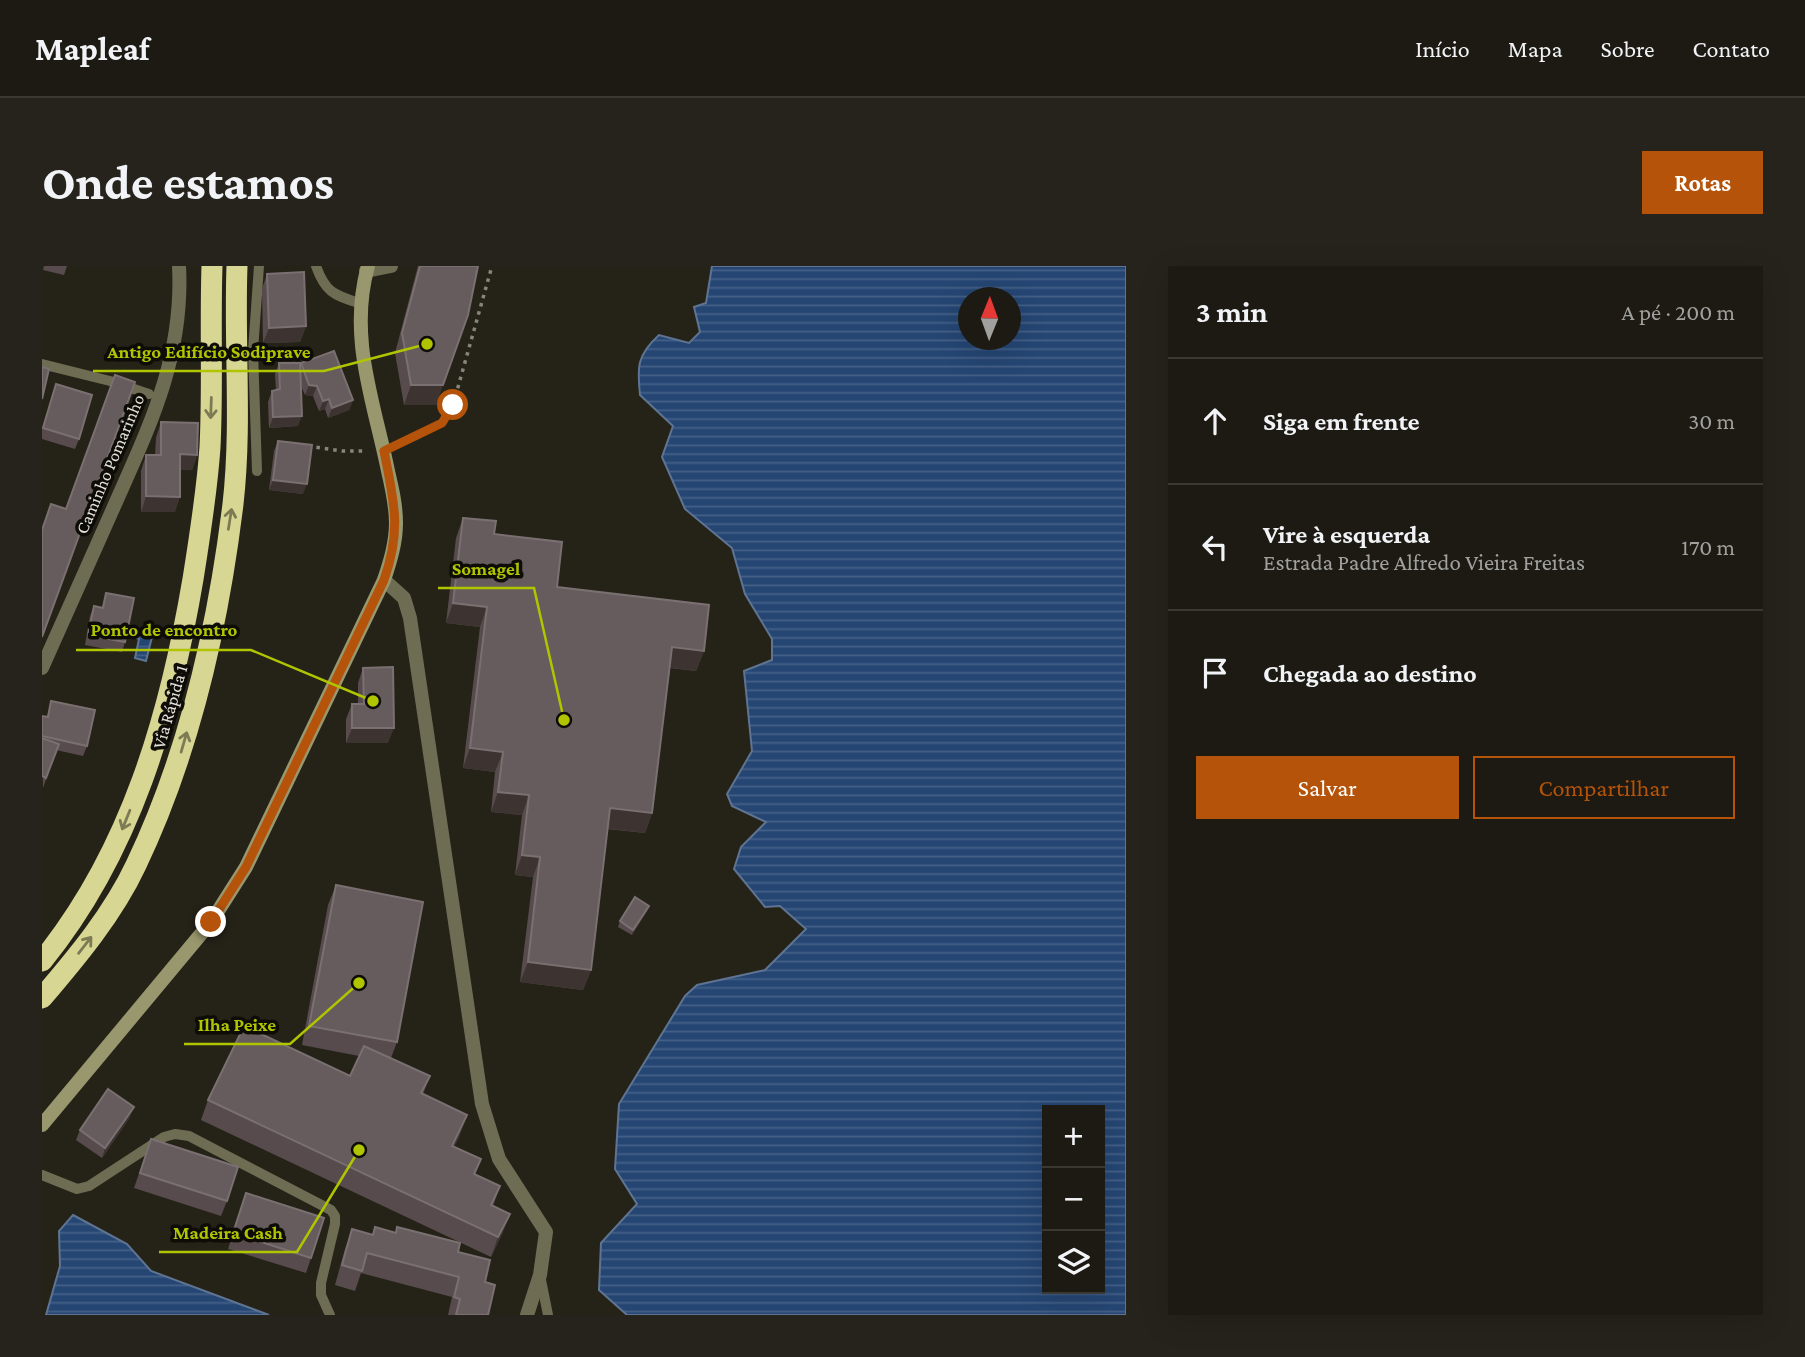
<!DOCTYPE html>
<html lang="pt">
<head>
<meta charset="utf-8">
<style>
	:root { --surface:#1c1a12; --page:#25231b; --text:#f1f3f6; --muted:#a0a19f; --line:#3a3832; --accent:#b45309 }
	body { margin:0; font-family:"Crimson Pro",serif; background:var(--page); color:var(--text) }
	.controls { position:absolute; right:21px; bottom:21px; display:grid; overflow:hidden; border-radius:0px; box-shadow:0 7px 28px #0002 }
	.controls button { width:63px; height:63px; display:grid; place-items:center; padding:0; border:0; border-bottom:2px solid var(--line); background:var(--surface); color:var(--text); font:35px sans-serif }
	.compass { position:absolute; left:916px; top:21px; width:63px; height:63px; border-radius:50%; background:var(--surface); box-shadow:0 7px 28px #0002; rotate:1deg }
	.stop { position:absolute; width:21px; height:21px; margin:-16px; border:5px solid #b45309; border-radius:50%; background:#fff }
	.stop.end { background:#b45309; border-color:#fff; box-shadow:0 2px 7px #0008 }
	.list { margin:0; padding:0; list-style:none }
	h2 { display:flex; justify-content:space-between; align-items:center; height:91px; margin:0; padding:0 28px; font-size:30px }
	h2 small { font-size:23px; font-weight:400; color:var(--muted) }
	.list li { display:grid; grid-template-columns:46px 1fr auto; gap:21px; align-items:center; box-sizing:border-box; height:126px; padding:0 28px; border-top:2px solid var(--line) }
	.list b { display:block; font-size:26px; white-space:nowrap }
	.list p { margin:0; font-size:23px; white-space:nowrap; color:var(--muted) }
	.list em { font-size:23px; font-style:normal; color:var(--muted) }
	.actions { display:flex; gap:14px; padding:21px 28px }
	.actions a { flex:1; padding:16px 0; border:2px solid var(--accent); border-radius:0px; text-align:center; font-size:24px; color:var(--accent) }
	.actions .main { background:var(--accent); color:#fff }
	.icon { flex:none; width:38px; height:38px; fill:none; stroke:currentColor; stroke-width:2; stroke-linecap:round; stroke-linejoin:round }
	.map { position:relative; flex:none; width:1084px; height:1049px; overflow:hidden; border-radius:0px }
	header { display:flex; align-items:center; gap:42px; box-sizing:border-box; height:98px; padding:0 35px; background:var(--surface); border-bottom:2px solid var(--line) }
	header strong { font-size:33px }
	nav { display:flex; gap:38px; margin-inline-start:auto; font-size:24px }
	.intro { display:flex; align-items:center; justify-content:space-between; box-sizing:border-box; height:168px; padding:0 42px }
	h1 { margin:0; font-size:49px }
	.button { padding:18px 32px; border-radius:0px; background:var(--accent); color:#fff; font-size:24px; font-weight:700 }
	main { display:flex; gap:42px; padding:0 42px }
	aside { flex:1; background:var(--surface); border-radius:0px; box-shadow:0 7px 28px #0002 }
	.map>svg:first-child { display:block }
	.water { fill:url(#water-rules); stroke:#5e7492; stroke-width:2; fill-rule:evenodd }
	.lines { fill:none; stroke-linecap:round; stroke-linejoin:round }
	.path { stroke:#87857c; stroke-width:3.5; stroke-dasharray:3.5 5; stroke-linecap:butt }
	.lane { stroke:#6e6d53; stroke-width:10 }
	.street { stroke:#6e6d53; stroke-width:14 }
	.secondary { stroke:#99976d; stroke-width:14 }
	.highway { stroke:#d8d693; stroke-width:21 }
	.wall { fill:#584b4e }
	.shaded-wall { fill:#3d3432 }
	.building { fill:#665b5d; stroke:#7a7071; stroke-width:2 }
	.oneway { stroke:#7d7b54 }
	.route { stroke:#b45309; stroke-width:9 }
	.labels { text-anchor:middle; stroke-width:7; stroke-linejoin:round; paint-order:stroke }
	.street-label { font-size:18px; fill:#e3e1d9; stroke:#0d0c07 }
	.leader { fill:none; stroke:#b0c500; stroke-width:2.5 }
	.callout-dot { fill:#b0c500; stroke:#0d0c07; stroke-width:2.5 }
	.callout-label { font-size:19px; text-anchor:middle; font-weight:bold; fill:#b0c500; stroke:#0d0c07; stroke-width:7; stroke-linejoin:round; paint-order:stroke }
</style>
</head>
<body>
<header>
<strong>Mapleaf</strong>
<nav><a>Início</a><a>Mapa</a><a>Sobre</a><a>Contato</a></nav>
</header>
<div class="intro"><h1>Onde estamos</h1><a class="button">Rotas</a></div>
<main>
<div class="map">
<svg width="1084" height="1049" viewBox="0 0 1084 1049">
	<defs>
		<pattern id="water-rules" width="6" height="5" patternUnits="userSpaceOnUse" patternTransform="scale(1.75)"><rect width="6" height="5" fill="#254673"/><path d="M0 2.5h6" fill="none" stroke="#446086"/></pattern>
	</defs>
	<rect width="100%" height="100%" fill="#252318"/>
	<!-- water -->
	<g class="water">
		<path d="M670,0H1084V1049H585L557,1024L559,977L595,938L573,903L577,838L643,730L655,719L723,704L764,663L738,640L723,641L692,603L699,581L724,556L690,540L685,528L710,485L702,405L730,394V373L703,328L690,282L643,243L620,191L631,160L598,129C595,101 595,89 617,69L647,77L658,66L652,41L664,37ZM926,32H968V74H926ZM1058,844V1023H1005V844Z"/>
		<polygon points="93,367 110,371 104,395 93,392 97,373 92,371"/>
		<polygon points="31,949 85,978 109,1005 227,1049 4,1049 18,1000 17,965"/>
	</g>
	<g class="lines">
		<!-- path -->
		<g class="path">
			<polyline points="358,177 400,157 411,139 450,0"/>
			<polyline points="266,180 300,185 324,185"/>
		</g>
		<!-- lane -->
		<g class="lane">
			<path d="M274,0C284,28 293,29 320,38"/>
			<polyline points="0,98 68,115 107,128"/>
			<polyline points="215,205 211,85 217,0"/>
			<polyline points="0,909 35,923 47,920 122,871 133,868 147,870 289,944 293,950 293,958 279,1017 279,1029 288,1049"/>
			<polyline points="498,1009 506,1049"/>
		</g>
		<!-- street -->
		<g class="street">
			<polyline points="324,5 349,0"/>
			<polyline points="342,314 362,332 368,352 440,838 457,893 504,966 498,1009 485,1049"/>
			<path d="M0,402C23,350 47,297 70,245C106,163 142,93 137,0"/>
		</g>
		<!-- secondary -->
		<path class="secondary" d="M0,859L169,656L204,601L342,314C348,296 354,277 354,257C354,239 350,222 346,205C332,135 306,72 326,0"/>
		<!-- highway -->
		<g class="highway">
			<path d="M0,695C89,586 128,449 151,313C158,269 165,226 168,181C171,121 168,60 170,0"/>
			<path d="M0,732C35,691 71,648 94,599C148,486 176,361 191,238C200,159 192,79 195,0"/>
		</g>
	</g>
	<!-- wall -->
	<g class="wall">
		<polygon points="2,0 25,0 22,9 1,4"/>
		<polygon points="376,0 436,0 394,139 362,139 353,87"/>
		<polygon points="225,8 264,60 258,76 221,77 220,23"/>
		<polygon points="237,97 259,97 311,134 307,144 286,152 283,143 277,145 271,130 263,129 258,118 256,160 227,162 226,136 230,125 234,124 233,108"/>
		<polygon points="14,118 37,173 33,183 0,173 0,162"/>
		<polygon points="119,156 155,189 150,204 138,204 133,246 99,246 99,205 104,189 113,189 114,172"/>
		<polygon points="236,175 261,228 227,224 232,185"/>
		<polygon points="421,252 452,268 515,321 662,385 654,405 628,402 610,547 603,567 565,563 549,704 541,724 478,716 491,611 473,609 480,549 449,546 453,506 421,502 438,361 404,357 414,272"/>
		<polygon points="64,327 83,376 80,386 43,379 48,350 52,340 60,341"/>
		<polygon points="321,402 346,477 304,477 304,453 310,438 316,438 316,417"/>
		<polygon points="9,435 45,480 41,490 14,484 1,522 0,450 5,451"/>
		<polygon points="294,619 355,776 349,792 388,810 381,828 418,869 412,881 439,893 433,909 458,920 451,940 468,948 460,968 449,991 159,854 166,834 308,810 317,790 260,779 286,639"/>
		<polygon points="607,640 605,645 590,669 576,661 578,655"/>
		<polygon points="88,851 60,892 34,874 38,864"/>
		<polygon points="109,873 185,935 179,950 92,922"/>
		<polygon points="204,927 269,992 264,1007 186,983"/>
		<polygon points="333,961 416,986 443,1016 446,1049 406,1049 410,1031 319,1007 313,1025 293,1019 303,983 310,963 330,969"/>
	</g>
	<!-- shaded-wall -->
	<g class="shaded-wall">
		<polygon points="264,60 258,76 221,77 227,62"/>
		<polygon points="267,119 275,120 271,130 263,129"/>
		<polygon points="369,119 401,119 394,139 362,139"/>
		<polygon points="287,133 283,143 277,145 281,135"/>
		<polygon points="311,134 307,144 286,152 290,142"/>
		<polygon points="260,150 256,160 227,162 231,151"/>
		<polygon points="138,188 155,189 150,204 133,204"/>
		<polygon points="231,214 265,218 261,228 227,224"/>
		<polygon points="104,230 138,231 133,246 99,246"/>
		<polygon points="411,337 445,341 438,361 404,357"/>
		<polygon points="630,381 662,385 654,405 623,401"/>
		<polygon points="310,462 352,462 346,477 304,477"/>
		<polygon points="428,482 461,486 453,506 421,502"/>
		<polygon points="456,526 487,529 480,549 449,546"/>
		<polygon points="568,542 610,547 603,567 561,562"/>
		<polygon points="480,589 498,591 491,611 473,609"/>
		<polygon points="607,640 605,645 590,669 591,664"/>
		<polygon points="486,696 549,704 541,724 478,716"/>
		<polygon points="92,841 88,851 60,892 63,882"/>
		<polygon points="425,849 418,869 403,900 410,880"/>
		<polygon points="468,948 460,968 449,991 456,971"/>
	</g>
	<!-- building -->
	<g class="building">
		<polygon points="378,0 436,0 426,49 401,119 369,119 360,67"/>
		<polygon points="262,6 264,60 227,62 225,8"/>
		<polygon points="292,85 311,134 290,142 287,133 281,135 275,120 267,119 259,97"/>
		<polygon points="237,97 258,97 260,150 231,151 230,125 238,123"/>
		<polygon points="0,101 7,103 0,133"/>
		<polygon points="73,109 93,116 0,371 0,264 9,238 24,243"/>
		<polygon points="14,118 50,129 37,173 1,162"/>
		<polygon points="119,156 156,157 155,189 138,188 138,231 104,230 104,189 119,189"/>
		<polygon points="236,175 270,179 265,218 231,214"/>
		<polygon points="421,252 454,255 452,268 520,276 515,321 667,339 662,385 630,381 610,547 568,542 549,704 486,696 498,591 480,589 487,529 456,526 461,486 428,482 445,341 411,337"/>
		<polygon points="64,327 92,332 83,376 46,369 52,340 61,342"/>
		<polygon points="351,401 352,462 310,462 310,438 322,438 321,402"/>
		<polygon points="9,435 53,444 45,480 0,470 0,450 6,451"/>
		<polygon points="0,472 17,478 4,512 0,510"/>
		<polygon points="294,619 381,636 355,776 267,760"/>
		<polygon points="593,631 607,640 591,664 578,655"/>
		<polygon points="202,760 308,810 322,780 388,810 379,827 425,849 410,880 439,893 432,908 458,920 449,939 468,948 456,971 166,834"/>
		<polygon points="66,823 92,841 63,882 38,864"/>
		<polygon points="109,873 196,901 185,935 98,907"/>
		<polygon points="204,927 282,952 269,992 191,967"/>
		<polygon points="333,961 354,967 355,961 418,977 416,986 448,994 443,1016 453,1019 446,1049 414,1049 418,1033 412,1031 417,1011 325,987 320,1005 300,999 310,963 331,969"/>
	</g>
	<!-- one-way arrows -->
	<defs><path id="oneway-shaft" d="M-6 0H5M1.5-3L5.5 0L1.5 3" fill="none" stroke-width="1.6" stroke-linecap="round" stroke-linejoin="round" transform="scale(1.75)"/></defs>
	<g class="oneway">
		<use href="#oneway-shaft" transform="translate(169 142) rotate(92)"/>
		<use href="#oneway-shaft" transform="translate(188 253) rotate(-81)"/>
		<use href="#oneway-shaft" transform="translate(142 476) rotate(-74)"/>
		<use href="#oneway-shaft" transform="translate(84 554) rotate(112)"/>
		<use href="#oneway-shaft" transform="translate(43 679) rotate(-52)"/>
	</g>
	<g class="lines">
		<!-- route -->
		<path class="route" d="M169,656L204,601L342,314C360,263 352,236 342,185L400,157L411,139"/>
	</g>
	<g class="labels">
		<!-- street labels -->
		<g class="street-label">
			<text transform="translate(68 198) rotate(-67)" y="6">Caminho Pomarinho</text>
			<text transform="translate(128 441) rotate(-74)" y="6">Via Rápida 1</text>
		</g>
	</g>
	<!-- callouts -->
	<path class="leader" d="M385 78L282 105H51M522 454L492 322H396M331 435L209 384H34M317 717L248 778H142M317 884L255 986H117"/>
	<g class="callout-dot">
		<circle cx="385" cy="78" r="7"/>
		<circle cx="522" cy="454" r="7"/>
		<circle cx="331" cy="435" r="7"/>
		<circle cx="317" cy="717" r="7"/>
		<circle cx="317" cy="884" r="7"/>
	</g>
	<g class="callout-label">
		<text x="167" y="92">Antigo Edifício Sodiprave</text>
		<text x="444" y="309">Somagel</text>
		<text x="122" y="370">Ponto de encontro</text>
		<text x="195" y="765">Ilha Peixe</text>
		<text x="186" y="973">Madeira Cash</text>
	</g>
</svg>
<div class="controls">
<button>+</button>
<button>−</button>
<button><svg class="icon" aria-label="layers" viewBox="0 0 24 24"><path d="M12 4l9 5-9 5-9-5zM3 14l9 5 9-5"/></svg></button>
</div>
<svg class="compass" viewBox="-18 -18 36 36"><path d="M0-13l5 13h-10z" fill="#e53935"/><path d="M0 13l5-13h-10z" fill="#a0a19f"/></svg>
<div class="stop" style="left:411px;top:139px"></div>
<div class="stop end" style="left:169px;top:656px"></div>
</div>
<aside>
<h2>3 min<small>A pé · 200 m</small></h2>
<ul class="list">
<li><svg class="icon" aria-label="ahead" viewBox="0 0 24 24"><path d="M12 20V5M6 11l6-6 6 6"/></svg><div><b>Siga em frente</b></div><em>30 m</em></li>
<li><svg class="icon" aria-label="left" viewBox="0 0 24 24"><path d="M17 20v-9H6M10 6l-5 5 5 5"/></svg><div><b>Vire à esquerda</b><p>Estrada Padre Alfredo Vieira Freitas</p></div><em>170 m</em></li>
<li><svg class="icon" aria-label="arrive" viewBox="0 0 24 24"><path d="M6 21V4h12l-3 4 3 4H6"/></svg><div><b>Chegada ao destino</b></div></li>
</ul>
<div class="actions"><a class="main">Salvar</a><a>Compartilhar</a></div>
</aside>
</main>
</body>
</html>
